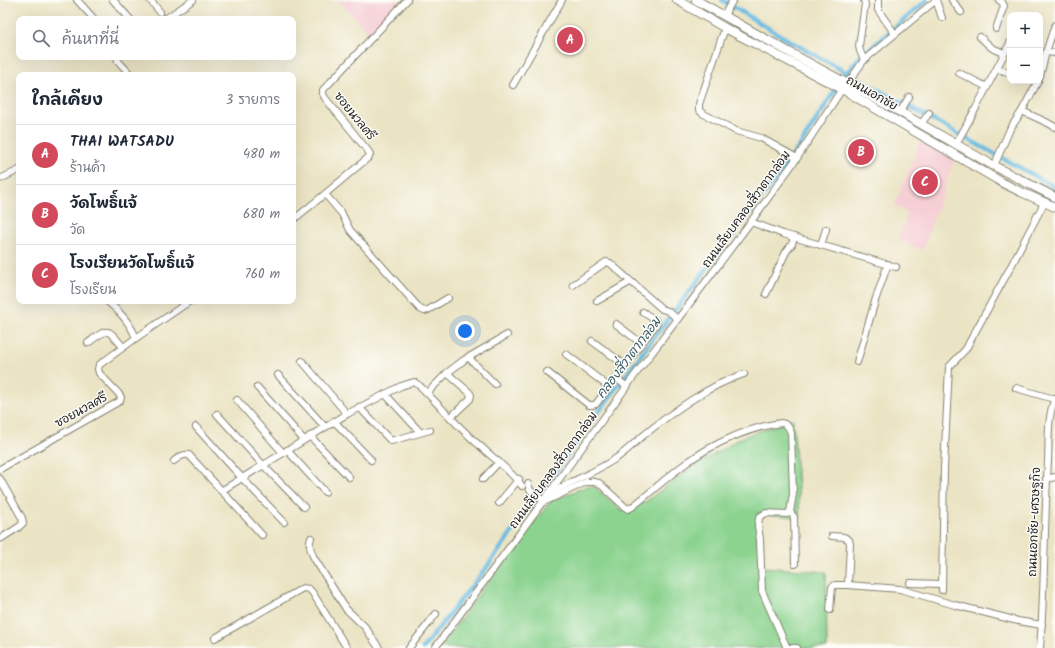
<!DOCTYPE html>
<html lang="th">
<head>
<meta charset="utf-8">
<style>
	:root { --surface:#fff; --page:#f2f2f3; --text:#1f2937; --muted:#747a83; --line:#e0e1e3; --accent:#d1495b }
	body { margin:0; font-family:Kalam,"Playpen Sans Thai",sans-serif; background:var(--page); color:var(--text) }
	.controls { position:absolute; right:12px; top:12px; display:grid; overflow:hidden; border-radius:8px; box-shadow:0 4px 16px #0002 }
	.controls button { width:36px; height:36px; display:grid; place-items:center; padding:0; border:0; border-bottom:1px solid var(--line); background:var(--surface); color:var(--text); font:20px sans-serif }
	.you { position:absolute; left:465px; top:331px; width:14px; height:14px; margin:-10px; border:3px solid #fff; border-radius:50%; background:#1a73e8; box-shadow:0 0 0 6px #1a73e833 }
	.badge { display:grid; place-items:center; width:26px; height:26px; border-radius:50%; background:var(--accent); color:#fff; font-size:13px; font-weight:700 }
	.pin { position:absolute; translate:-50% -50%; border:2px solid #fff; box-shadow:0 1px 4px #0006 }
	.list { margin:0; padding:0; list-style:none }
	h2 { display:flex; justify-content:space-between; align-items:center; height:52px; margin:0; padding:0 16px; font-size:17px }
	h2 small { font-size:13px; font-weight:400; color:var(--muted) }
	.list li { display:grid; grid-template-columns:26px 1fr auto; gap:12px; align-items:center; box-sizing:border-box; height:60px; padding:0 16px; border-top:1px solid var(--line) }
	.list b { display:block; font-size:15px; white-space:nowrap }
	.list p { margin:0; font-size:13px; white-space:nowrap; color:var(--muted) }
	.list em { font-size:13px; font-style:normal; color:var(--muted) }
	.icon { flex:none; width:22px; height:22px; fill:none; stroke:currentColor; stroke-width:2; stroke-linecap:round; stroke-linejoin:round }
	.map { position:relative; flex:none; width:1055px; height:648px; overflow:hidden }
	.search { position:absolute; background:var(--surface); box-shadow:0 4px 16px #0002; left:16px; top:16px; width:280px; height:44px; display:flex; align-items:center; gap:10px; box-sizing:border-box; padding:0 14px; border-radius:8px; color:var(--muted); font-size:15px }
	.panel { position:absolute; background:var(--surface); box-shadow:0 4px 16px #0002; left:16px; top:72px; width:280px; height:232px; border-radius:8px }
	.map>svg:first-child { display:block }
	.built { fill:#f6cfd5 }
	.green { fill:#8bd38f; stroke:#547856 }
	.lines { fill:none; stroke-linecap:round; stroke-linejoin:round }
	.canal { stroke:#66bbe2; stroke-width:4.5 }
	.minor-casing { stroke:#848070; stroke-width:8 }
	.major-casing { stroke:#848070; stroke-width:10 }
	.minor { stroke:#fff; stroke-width:6 }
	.major { stroke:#fff; stroke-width:8 }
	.labels { text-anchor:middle; stroke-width:3; stroke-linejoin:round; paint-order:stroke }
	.street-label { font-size:12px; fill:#1c1c1c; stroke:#fdfcf7 }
	.water-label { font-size:13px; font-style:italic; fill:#3a5c6b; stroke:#fdfcf7 }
</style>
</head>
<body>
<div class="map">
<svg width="1055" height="648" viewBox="0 0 1055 648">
	<rect width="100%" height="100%" fill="#fdfcf7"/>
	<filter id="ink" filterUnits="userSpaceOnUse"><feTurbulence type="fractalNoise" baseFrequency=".025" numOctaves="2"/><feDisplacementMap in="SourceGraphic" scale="8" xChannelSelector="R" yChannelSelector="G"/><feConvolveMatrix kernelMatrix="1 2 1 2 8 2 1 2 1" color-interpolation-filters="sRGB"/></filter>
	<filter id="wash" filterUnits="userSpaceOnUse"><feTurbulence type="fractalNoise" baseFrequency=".012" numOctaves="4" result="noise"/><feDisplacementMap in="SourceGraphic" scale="16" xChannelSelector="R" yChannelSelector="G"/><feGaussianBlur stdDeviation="0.9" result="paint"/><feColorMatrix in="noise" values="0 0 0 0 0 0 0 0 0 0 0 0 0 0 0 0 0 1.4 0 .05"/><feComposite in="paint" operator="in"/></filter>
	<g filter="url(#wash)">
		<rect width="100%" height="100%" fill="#ebe4c4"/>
		<!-- built -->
		<g class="built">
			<polygon points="338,0 401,0 370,34"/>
			<polygon points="921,139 955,158 923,250 897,240 908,213 894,206"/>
		</g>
		<!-- green -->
		<polygon class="green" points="793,419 800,518 757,513 763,567 826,572 827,648 440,648 485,586 550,502 585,487 593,486 621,510 644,503 685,472 741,438"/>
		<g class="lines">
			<!-- canal -->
			<g class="canal">
				<polyline points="722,0 793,43 1055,187"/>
				<polyline points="423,648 487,567 589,425 652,340 757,204 799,147 845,75 858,59 927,0"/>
			</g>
		</g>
	</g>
	<g filter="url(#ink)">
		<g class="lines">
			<defs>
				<g id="minor">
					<polyline points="77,0 94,19"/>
					<polyline points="113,0 130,19"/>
					<polyline points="150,0 160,12"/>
					<polyline points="878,0 878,10 895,34"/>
					<polyline points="936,0 942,18"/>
					<polyline points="952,0 961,12"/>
					<polyline points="724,15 733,0"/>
					<polyline points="165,19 193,0"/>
					<polyline points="725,28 699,104 699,110 702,113 736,131 761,138 797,158"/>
					<polyline points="996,29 1004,6 1002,2 999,0"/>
					<polyline points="980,37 992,48 1004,53"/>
					<polyline points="1046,52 1055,53"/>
					<polyline points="117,57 118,61 131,75"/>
					<polyline points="864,60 860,51 859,46 865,4 864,0"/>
					<polyline points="997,69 1010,73"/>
					<polyline points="959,73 987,87"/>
					<polyline points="1040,76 1046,52 1055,25"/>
					<polyline points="848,83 864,60 936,0"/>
					<polyline points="513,85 562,0"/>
					<polyline points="1022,111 1048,123 1055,127"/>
					<polyline points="900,112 909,97"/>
					<polyline points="921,124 929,113"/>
					<polyline points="956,144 976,108 1010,43"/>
					<polyline points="994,166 1010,129 1022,111 1038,81"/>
					<polyline points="0,179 19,170"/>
					<polyline points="325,194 342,214 350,230 420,309 424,311 428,310 448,298"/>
					<polyline points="293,220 325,194 369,157 370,154 368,151 325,98 323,94 323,90 407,0"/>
					<polyline points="751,222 783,234 896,267"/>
					<polyline points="821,245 826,229"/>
					<polyline points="573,285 606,262 610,263 662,309 668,311 678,319"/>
					<polyline points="766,294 786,252 792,244 794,237"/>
					<path d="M107,301C110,304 114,307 117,310C125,318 132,327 136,338"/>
					<polyline points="597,301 630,282"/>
					<polyline points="616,324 641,343"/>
					<polyline points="592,341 625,365"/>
					<path d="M88,343C108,328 107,327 123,347"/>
					<polyline points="566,354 609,387"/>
					<polyline points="468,357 495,384"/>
					<polyline points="302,361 347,414"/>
					<polyline points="857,362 876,298 888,264"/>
					<polyline points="547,372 589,405 593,405 596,404 657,323 655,320 643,312"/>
					<polyline points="447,373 469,392 471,395 470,399 451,417"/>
					<polyline points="278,375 325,427"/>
					<polyline points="616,378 627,387"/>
					<polyline points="257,387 304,440"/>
					<polyline points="1016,388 1054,399"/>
					<polyline points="427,393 447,373 464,360 507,335"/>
					<polyline points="385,394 420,432"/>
					<polyline points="237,400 283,453"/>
					<polyline points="359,407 391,441 430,430"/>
					<polyline points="217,414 263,465 304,507"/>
					<polyline points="334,421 371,460"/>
					<polyline points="196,427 242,478 284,522"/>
					<polyline points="310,436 349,477"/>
					<polyline points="287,450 325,492"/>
					<path d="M174,461C179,457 183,454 189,455L262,535"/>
					<polyline points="0,469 120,401 121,397 118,393 99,373 98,369 99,365 136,338 190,301"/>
					<polyline points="0,479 22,518 23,523 19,527 0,539"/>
					<polyline points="483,479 499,462"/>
					<polyline points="1046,479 1055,477"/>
					<polyline points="528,484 530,490 544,501"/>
					<path d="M221,491L347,414L401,386L414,382L420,386C440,406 458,427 479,445C494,459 510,470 522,486"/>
					<path d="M551,493C572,481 595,472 615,459C626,452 634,443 644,435C674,411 707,386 744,374"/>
					<path d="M544,502L586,482H594L599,483L625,507L628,509L632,507C650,493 667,477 685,464C710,445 749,427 781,423C787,424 789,427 791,433L793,494L790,512L794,517L795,564"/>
					<polyline points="499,503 519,479"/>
					<polyline points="832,536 844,537 849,540 850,544 848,585"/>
					<path d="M311,538C308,544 311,552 314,558L346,609L365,627L379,648"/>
					<polyline points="910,583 942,584"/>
					<polyline points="942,590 944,468 949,367 966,349 969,343 1009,270 1044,203"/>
					<polyline points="830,610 832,587 835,585 848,585 900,589 955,605 1018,621 1042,625"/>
					<polyline points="215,638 303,588 309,589 312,592 347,648"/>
					<polyline points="409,648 436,614"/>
					<polyline points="435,648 514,541 635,375 693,299 755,216 797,158 842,89"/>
					<polyline points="786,648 797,648"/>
					<polyline points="787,648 762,591 760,540 758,525 759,518 761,516 766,513 787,514 790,512"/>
					<path d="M1040,648C1045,586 1044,523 1048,461C1049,441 1047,417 1055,398"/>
				</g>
				<g id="major">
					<polyline points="677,0 725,28 842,89 1003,183 1021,192 1055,207"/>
					<polyline points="696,0 798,57 900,112 994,166 1055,197"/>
				</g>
			</defs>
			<!-- minor casing -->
			<use href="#minor" class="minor-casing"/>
			<!-- major casing -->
			<use href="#major" class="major-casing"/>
			<!-- minor -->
			<use href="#minor" class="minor"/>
			<!-- major -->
			<use href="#major" class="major"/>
		</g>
	</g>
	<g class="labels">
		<!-- street labels -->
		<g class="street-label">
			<text transform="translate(872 93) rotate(30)" y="4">ถนนเอกชัย</text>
			<text transform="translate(355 116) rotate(51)" y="4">ซอยนวลศรี</text>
			<text transform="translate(746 209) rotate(-54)" y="4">ถนนเลียบคลองสี่วาตากล่อม</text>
			<text transform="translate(81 410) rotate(-29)" y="4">ซอยนวลศรี</text>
			<text transform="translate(553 470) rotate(-54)" y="4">ถนนเลียบคลองสี่วาตากล่อม</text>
			<text transform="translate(1034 522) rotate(-88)" y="4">ถนนเอกชัย-เศรษฐกิจ</text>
		</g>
		<!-- water labels -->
		<g class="water-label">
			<text transform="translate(628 357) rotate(-53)" y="5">คลองสี่วาตากล่อม</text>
		</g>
	</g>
</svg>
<div class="controls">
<button>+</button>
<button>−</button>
</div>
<div class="you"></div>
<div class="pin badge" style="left:570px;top:40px">A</div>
<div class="pin badge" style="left:861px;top:152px">B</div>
<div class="pin badge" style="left:925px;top:182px">C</div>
<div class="search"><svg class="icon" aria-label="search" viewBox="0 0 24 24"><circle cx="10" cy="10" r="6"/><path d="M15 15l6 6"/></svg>ค้นหาที่นี่</div>
<section class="panel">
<h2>ใกล้เคียง<small>3 รายการ</small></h2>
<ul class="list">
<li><span class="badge">A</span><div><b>THAI WATSADU</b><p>ร้านค้า</p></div><em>480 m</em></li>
<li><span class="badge">B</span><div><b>วัดโพธิ์แจ้</b><p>วัด</p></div><em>680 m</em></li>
<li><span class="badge">C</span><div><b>โรงเรียนวัดโพธิ์แจ้</b><p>โรงเรียน</p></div><em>760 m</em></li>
</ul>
</section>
</div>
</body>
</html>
